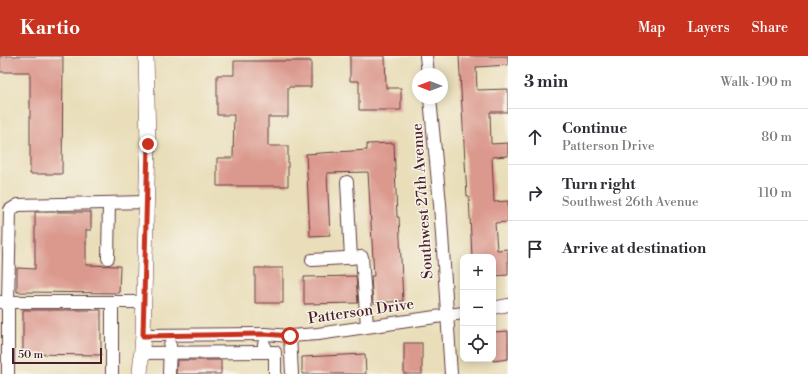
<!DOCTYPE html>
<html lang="en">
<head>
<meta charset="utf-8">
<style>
	:root { --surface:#fff; --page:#f2f2f3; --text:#2b2b33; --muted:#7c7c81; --line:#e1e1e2; --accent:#c8321e }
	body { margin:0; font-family:"Libre Bodoni",serif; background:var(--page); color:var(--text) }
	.controls { position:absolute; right:12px; bottom:12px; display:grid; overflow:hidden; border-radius:8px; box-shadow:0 2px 10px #0003 }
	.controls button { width:36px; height:36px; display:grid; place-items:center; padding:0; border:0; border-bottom:1px solid var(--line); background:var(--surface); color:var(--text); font:20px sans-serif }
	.compass { position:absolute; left:412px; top:12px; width:36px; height:36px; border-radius:50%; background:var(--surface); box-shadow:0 2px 10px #0003; rotate:270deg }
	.scale { position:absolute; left:12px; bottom:10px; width:90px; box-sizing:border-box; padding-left:4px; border:2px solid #4a1f2b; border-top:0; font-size:11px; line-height:14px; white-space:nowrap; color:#4a1f2b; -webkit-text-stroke:3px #f7f3e8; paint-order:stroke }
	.stop { position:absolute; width:12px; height:12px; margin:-9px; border:3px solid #c8321e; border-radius:50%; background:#fff }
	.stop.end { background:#c8321e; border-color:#fff; box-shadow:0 1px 4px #0008 }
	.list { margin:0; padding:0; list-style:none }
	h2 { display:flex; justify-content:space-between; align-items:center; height:52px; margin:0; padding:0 16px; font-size:17px }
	h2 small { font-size:13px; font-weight:400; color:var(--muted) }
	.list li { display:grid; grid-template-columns:26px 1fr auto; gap:12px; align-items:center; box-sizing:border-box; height:56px; padding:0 16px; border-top:1px solid var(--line) }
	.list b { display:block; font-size:15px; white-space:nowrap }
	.list p { margin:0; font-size:13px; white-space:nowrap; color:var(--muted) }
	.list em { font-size:13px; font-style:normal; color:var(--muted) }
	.icon { flex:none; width:22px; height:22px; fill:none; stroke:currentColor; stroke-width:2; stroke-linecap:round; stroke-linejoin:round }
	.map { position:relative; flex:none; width:508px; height:318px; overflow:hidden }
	header { display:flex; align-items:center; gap:24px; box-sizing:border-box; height:56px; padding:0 20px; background:var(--accent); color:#fff }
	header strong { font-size:19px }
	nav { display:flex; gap:22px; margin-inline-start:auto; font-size:14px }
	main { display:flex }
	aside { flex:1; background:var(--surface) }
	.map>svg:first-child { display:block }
	.building { fill:#db988d }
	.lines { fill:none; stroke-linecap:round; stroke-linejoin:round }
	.minor-casing { stroke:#623c40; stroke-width:14 }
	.major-casing { stroke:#623c40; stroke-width:16 }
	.minor { stroke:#fff; stroke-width:12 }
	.major { stroke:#fff; stroke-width:15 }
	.route { stroke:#c8321e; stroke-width:5 }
	.labels { text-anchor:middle; stroke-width:3; stroke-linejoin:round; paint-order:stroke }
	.street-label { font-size:15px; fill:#4a1f2b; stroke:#f7f3e8 }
</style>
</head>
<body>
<header>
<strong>Kartio</strong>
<nav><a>Map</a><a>Layers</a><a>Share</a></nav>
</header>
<main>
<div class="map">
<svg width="508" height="318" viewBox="0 0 508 318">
	<rect width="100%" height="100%" fill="#f7f3e8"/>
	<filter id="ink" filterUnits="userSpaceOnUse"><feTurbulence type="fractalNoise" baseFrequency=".025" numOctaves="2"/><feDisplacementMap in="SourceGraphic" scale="8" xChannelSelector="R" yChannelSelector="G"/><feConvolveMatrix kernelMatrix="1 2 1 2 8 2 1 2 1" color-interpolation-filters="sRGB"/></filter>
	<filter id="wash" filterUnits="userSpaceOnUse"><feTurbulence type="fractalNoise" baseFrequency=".012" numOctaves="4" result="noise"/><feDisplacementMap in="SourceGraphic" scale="16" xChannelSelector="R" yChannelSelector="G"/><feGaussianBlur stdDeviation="0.9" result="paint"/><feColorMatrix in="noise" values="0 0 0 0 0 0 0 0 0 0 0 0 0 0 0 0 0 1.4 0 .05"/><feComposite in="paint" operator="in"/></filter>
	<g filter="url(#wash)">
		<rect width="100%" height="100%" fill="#e9deb9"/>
		<g id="blocks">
			<!-- building -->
			<g class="building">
				<polygon points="0,0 63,0 62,118 30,118 30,16 0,16"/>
				<polygon points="350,0 385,0 386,32 401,32 401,54 359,54 359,25 350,25"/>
				<polygon points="459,0 508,0 508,9 476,11 477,34 508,33 508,56 490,56 491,88 508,87 508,100 492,101 494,146 508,145 508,166 495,167 497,194 508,193 508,219 493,220 493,201 472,201 469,140 467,140"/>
				<polygon points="234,5 311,5 311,31 288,31 288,61 268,61 268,90 288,90 288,130 217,130 217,102 233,102 234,59 217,59 217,19 234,19"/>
				<polygon points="394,87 397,161 399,161 403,245 373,247 371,220 374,220 368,116 327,117 330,179 310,180 306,98 367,94 367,88"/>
				<polygon points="35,156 91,156 91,174 86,174 86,209 120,210 119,237 17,236 17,212 35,213"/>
				<rect x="255" y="212" width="28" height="35"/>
				<polygon points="356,220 358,247 304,248 304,221"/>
				<polygon points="23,254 101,254 101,299 23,298"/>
				<polygon points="508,275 508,303 493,305 493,276"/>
				<rect x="404" y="287" width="18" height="31"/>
				<polygon points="365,298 366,318 302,318 302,301"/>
				<polygon points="177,304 221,304 221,318 176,318"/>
			</g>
		</g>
	</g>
	<g filter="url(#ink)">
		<use href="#blocks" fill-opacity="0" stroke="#623c40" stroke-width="1"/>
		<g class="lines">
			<defs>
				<g id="minor">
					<polyline points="426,0 428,18"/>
					<polyline points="430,42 440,148 451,318"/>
					<polyline points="347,126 351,202"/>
					<polyline points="108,202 109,147"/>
					<polyline points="312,204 362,201 367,270"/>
					<polyline points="0,246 8,246 10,154 18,149 146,146"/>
					<polyline points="493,252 508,249"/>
					<polyline points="143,279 265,278 290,280 318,278 463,257"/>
					<polyline points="290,280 292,318"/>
					<polyline points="264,288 264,296 275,296 275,318"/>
					<polyline points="142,297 264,296"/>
					<polyline points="8,318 8,246 112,246"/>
					<polyline points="112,318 112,246 144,246"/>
					<polyline points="169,318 170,289"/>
				</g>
				<polyline id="major" points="140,318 143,279 148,88 146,0"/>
			</defs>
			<!-- minor casing -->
			<use href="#minor" class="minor-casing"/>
			<!-- major casing -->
			<use href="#major" class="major-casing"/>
			<!-- minor -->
			<use href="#minor" class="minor"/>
			<!-- major -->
			<use href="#major" class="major"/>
		</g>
	</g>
	<g class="lines" filter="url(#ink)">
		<!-- route -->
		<polyline class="route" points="148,88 143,280 265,278 290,280"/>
	</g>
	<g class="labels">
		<!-- street labels -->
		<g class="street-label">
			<text transform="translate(422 145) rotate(-94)" y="5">Southwest 27th Avenue</text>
			<text transform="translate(361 255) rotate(-8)" y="5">Patterson Drive</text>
		</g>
	</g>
</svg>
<div class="controls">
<button>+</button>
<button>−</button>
<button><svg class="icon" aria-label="locate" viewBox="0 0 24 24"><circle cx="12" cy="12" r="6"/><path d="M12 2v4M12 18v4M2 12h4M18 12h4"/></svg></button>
</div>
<svg class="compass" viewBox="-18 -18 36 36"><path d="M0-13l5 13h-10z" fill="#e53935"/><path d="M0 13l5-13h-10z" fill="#7c7c81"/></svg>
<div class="scale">50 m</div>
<div class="stop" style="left:290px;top:280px"></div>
<div class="stop end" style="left:148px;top:88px"></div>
</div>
<aside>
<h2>3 min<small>Walk · 190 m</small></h2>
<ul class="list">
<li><svg class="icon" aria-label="ahead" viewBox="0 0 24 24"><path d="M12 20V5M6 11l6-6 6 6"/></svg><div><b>Continue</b><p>Patterson Drive</p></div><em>80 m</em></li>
<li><svg class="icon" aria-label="right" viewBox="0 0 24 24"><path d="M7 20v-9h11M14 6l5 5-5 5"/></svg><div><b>Turn right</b><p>Southwest 26th Avenue</p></div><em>110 m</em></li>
<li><svg class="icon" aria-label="arrive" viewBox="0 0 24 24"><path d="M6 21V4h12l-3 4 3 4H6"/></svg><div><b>Arrive at destination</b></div></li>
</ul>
</aside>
</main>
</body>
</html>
